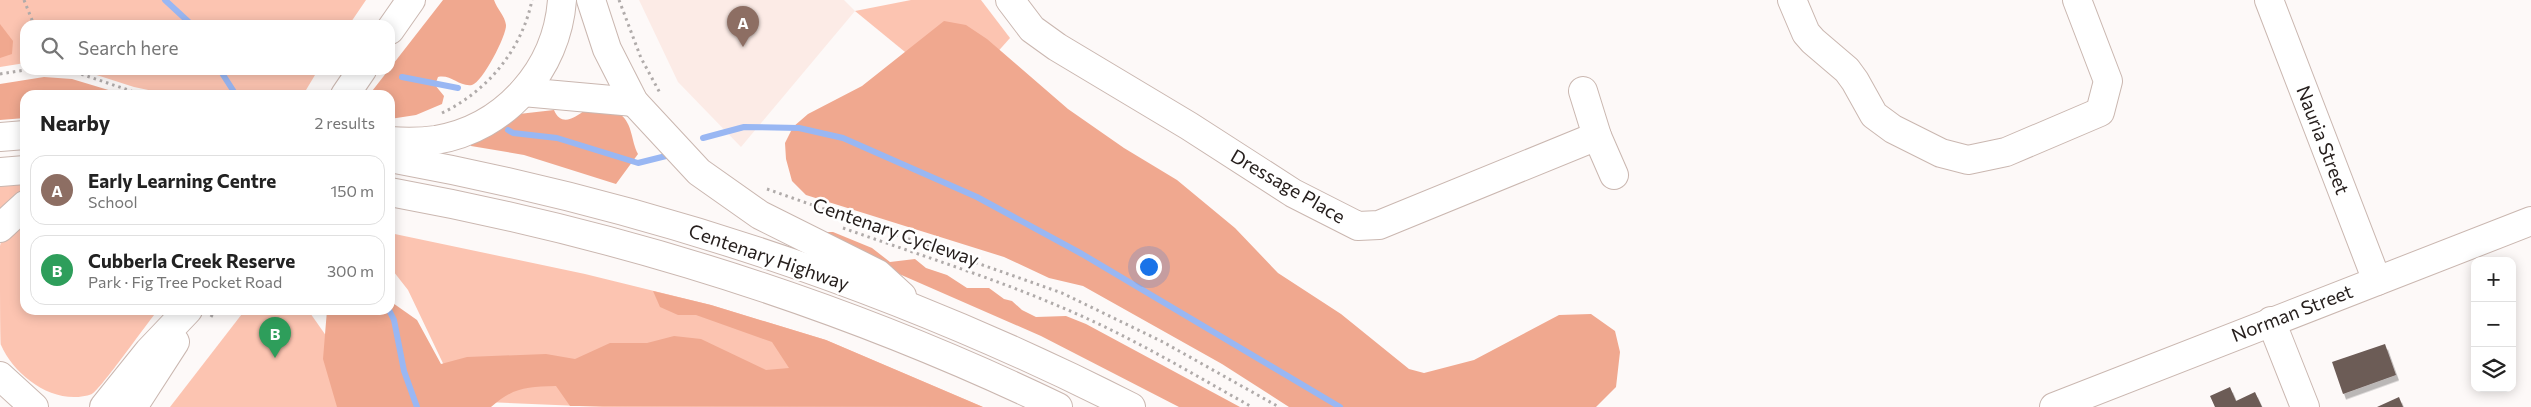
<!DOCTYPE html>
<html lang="en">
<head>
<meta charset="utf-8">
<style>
	:root { --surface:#fff; --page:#f2f2f2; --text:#222; --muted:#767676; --line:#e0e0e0; --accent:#d93025 }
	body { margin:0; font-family:Commissioner,sans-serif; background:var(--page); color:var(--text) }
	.controls { position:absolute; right:15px; bottom:15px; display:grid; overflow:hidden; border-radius:10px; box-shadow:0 2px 12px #0003 }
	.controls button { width:45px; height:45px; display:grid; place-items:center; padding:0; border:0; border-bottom:1px solid var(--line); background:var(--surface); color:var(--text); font:25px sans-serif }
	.you { position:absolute; left:1148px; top:266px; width:18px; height:18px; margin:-12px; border:4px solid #fff; border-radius:50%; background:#1a73e8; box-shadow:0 0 0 8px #1a73e833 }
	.badge { display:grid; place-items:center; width:32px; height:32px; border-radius:50%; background:var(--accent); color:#fff; font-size:16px; font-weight:700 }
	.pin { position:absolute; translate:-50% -41px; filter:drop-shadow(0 1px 2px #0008) }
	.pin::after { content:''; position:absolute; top:26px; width:18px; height:15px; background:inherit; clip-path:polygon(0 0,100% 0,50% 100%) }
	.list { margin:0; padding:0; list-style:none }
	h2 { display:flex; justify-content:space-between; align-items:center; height:65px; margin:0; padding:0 20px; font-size:21px }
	h2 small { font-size:16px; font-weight:400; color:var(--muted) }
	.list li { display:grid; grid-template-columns:32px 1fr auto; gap:15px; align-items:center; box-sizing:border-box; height:70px; margin:0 10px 10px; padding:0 10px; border:1px solid var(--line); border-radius:15px }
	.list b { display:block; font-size:19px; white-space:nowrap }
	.list p { margin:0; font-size:16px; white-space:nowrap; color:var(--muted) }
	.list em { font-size:16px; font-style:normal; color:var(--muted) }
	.icon { flex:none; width:28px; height:28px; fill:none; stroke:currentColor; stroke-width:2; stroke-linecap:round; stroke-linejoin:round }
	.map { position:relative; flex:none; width:2531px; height:407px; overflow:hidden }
	.search { position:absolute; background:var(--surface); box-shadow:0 2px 12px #0003; left:20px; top:20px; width:375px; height:55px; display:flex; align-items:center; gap:12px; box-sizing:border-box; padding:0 18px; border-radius:15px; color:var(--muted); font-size:19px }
	.panel { position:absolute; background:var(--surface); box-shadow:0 2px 12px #0003; left:20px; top:90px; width:375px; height:225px; border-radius:15px }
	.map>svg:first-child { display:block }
	.built { fill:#fcebe6 }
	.green { fill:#fcc4b1 }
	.forest { fill:#f0a88f }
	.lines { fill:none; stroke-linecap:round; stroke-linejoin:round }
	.stream { stroke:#99b7f3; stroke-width:6 }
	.building { fill:#6c5b56; filter:url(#shadow) }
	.minor-casing { stroke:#cab7b0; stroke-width:30 }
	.major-casing { stroke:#cab7b0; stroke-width:30 }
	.highway-casing { stroke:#cab7b0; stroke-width:30 }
	.path { stroke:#b0abaa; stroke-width:3; stroke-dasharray:2.5 4; stroke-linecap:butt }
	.minor { stroke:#fff; stroke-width:28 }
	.major { stroke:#fff; stroke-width:28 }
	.highway { stroke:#fff; stroke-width:28 }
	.labels { text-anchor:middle; stroke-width:5; stroke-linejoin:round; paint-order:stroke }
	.street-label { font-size:19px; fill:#27201e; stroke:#fff }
</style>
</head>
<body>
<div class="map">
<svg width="2531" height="407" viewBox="0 0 2531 407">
	<defs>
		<filter id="shadow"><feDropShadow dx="3" dy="5.5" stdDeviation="0" flood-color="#0004"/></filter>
	</defs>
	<rect width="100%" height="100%" fill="#fdf9f8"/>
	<!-- built -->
	<polygon class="built" points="639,0 844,0 855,11 741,147 678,82"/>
	<!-- green -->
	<g class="green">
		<polygon points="0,0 366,0 349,25 25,25 25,63 0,67"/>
		<polygon points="911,0 981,0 1010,38 977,75 938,79 855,11"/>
		<polygon points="81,70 318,70 303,95 172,95 134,87"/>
		<polygon points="25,182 25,190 0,210 0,183"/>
		<path d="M25,218V310H158C147,323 101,389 92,394C56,407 15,377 1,345C0,340 0,255 0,246C2,235 17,224 25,218Z"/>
		<polygon points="390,233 585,274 711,305 826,340 983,407 603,407 461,401 408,290 390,267"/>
		<polygon points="245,310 308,310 376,407 170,407"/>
	</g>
	<!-- forest -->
	<g class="forest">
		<path d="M443,0H494C497,9 505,16 506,25C507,35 482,83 472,85C459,87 451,74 438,77L435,85L444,96L442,104L416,115L390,119V95H369Z"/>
		<polygon points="944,21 966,25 987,39 1068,109 1124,148 1177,180 1235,228 1278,273 1341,314 1409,369 1424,373 1474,360 1559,315 1591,314 1615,331 1620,352 1616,387 1596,407 1289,407 1222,364 1083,286 1049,278 1004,257 806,195 792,181 786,159 785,143 793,127 808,114 862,86"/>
		<polygon points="0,24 13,41 12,54 0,58"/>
		<polygon points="44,77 72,79 125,95 25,95 25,118 0,120 0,84"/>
		<path d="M554,110C561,127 575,118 585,110L620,114C633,124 631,141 638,154L616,184L524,155L471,146L470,142L519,114Z"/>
		<polygon points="827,232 833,232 872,248 890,262 915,259 926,268 947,275 967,288 989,288 1004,299 1012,301 1022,310 1036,317 1066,316 1086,324 1240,407 1179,407 1041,336 826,242 823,235"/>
		<path d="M653,291L711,305L826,340L983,407L570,406L556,386C526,387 514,387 491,407H337L323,359L327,310H390V301L417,320L441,364L467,357L546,354L575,359L610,343H647L674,336L701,339L766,370L789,368L772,342L696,315H678L660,307Z"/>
	</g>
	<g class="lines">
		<!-- stream -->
		<g class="stream">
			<polyline points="165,0 192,25"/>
			<polyline points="220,70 236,95"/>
			<polyline points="402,77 458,88"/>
			<polyline points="508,130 513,133 557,138 638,163 670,155"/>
			<polyline points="703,138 744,127 799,128 843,138 977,197 1082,254 1340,407"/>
			<polyline points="389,310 394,320 404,371 417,407"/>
		</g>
	</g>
	<!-- building -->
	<g class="building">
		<polygon points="2385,344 2396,375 2343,394 2332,362"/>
		<polygon points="2230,387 2236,401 2255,392 2262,407 2215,407 2210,396"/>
		<polygon points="2399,397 2403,407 2377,407"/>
	</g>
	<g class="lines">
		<defs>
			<g id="minor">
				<polyline points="1010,0 1032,29 1057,47 1189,126 1293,193 1358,226 1379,225 1597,136 1583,91"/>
				<polyline points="1792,0 1806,33 1813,41 1847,70 1855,81 1874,115 1893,129 1941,153 1968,160 2006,152 2100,112 2108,81 2077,0"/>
				<polyline points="2269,0 2377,281"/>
				<polyline points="523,92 634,102"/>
				<polyline points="1597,136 1614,175"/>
				<polyline points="2271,321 2305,407"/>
				<polyline points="2054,407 2531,221"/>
			</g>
			<g id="major">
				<polyline points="390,30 411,0"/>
				<polyline points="345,95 362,70"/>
				<polyline points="104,407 149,351 188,310"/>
				<polyline points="133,407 175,342"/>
			</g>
			<g id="highway">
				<polyline points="591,0 607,49 634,102 699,172 760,215 878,274 902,296"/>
				<polyline points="0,137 25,135"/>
				<path d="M390,141C405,142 421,142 436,140C506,128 557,69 562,0"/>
				<path d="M390,158C648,205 897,288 1131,407"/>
				<polyline points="0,172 25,170"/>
				<path d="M390,192C620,234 846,305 1058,407"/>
				<polyline points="0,228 25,205"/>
				<polyline points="0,376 34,407"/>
			</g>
		</defs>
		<!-- minor casing -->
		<use href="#minor" class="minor-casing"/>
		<!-- major casing -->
		<use href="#major" class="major-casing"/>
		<!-- highway casing -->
		<use href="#highway" class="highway-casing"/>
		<!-- path -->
		<g class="path">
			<polyline points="24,0 34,25"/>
			<polyline points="619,0 641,58 660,93"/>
			<polyline points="69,70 143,95"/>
			<polyline points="0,74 25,70"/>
			<path d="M442,113C488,91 522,49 532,0"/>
			<polyline points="767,189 1062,293 1163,342 1279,407"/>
			<path d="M843,228C925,257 1010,283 1088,319C1145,345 1198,377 1252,407"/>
			<polyline points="211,317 215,310"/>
		</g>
		<!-- minor -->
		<use href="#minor" class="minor"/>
		<!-- major -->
		<use href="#major" class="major"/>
		<!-- highway -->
		<use href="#highway" class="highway"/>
	</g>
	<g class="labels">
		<!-- street labels -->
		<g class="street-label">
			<text transform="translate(2323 140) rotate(69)" y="7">Nauria Street</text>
			<text transform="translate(1288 186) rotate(30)" y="7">Dressage Place</text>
			<text transform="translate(896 232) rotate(19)" y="7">Centenary Cycleway</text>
			<text transform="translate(769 257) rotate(19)" y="7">Centenary Highway</text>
			<text transform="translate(2292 313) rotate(-21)" y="7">Norman Street</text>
		</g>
	</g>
</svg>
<div class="controls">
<button>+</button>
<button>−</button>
<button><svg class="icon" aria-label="layers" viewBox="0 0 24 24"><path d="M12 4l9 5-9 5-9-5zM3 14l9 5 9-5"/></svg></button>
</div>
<div class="you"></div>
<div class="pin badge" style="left:743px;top:47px;background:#8d6e63">A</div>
<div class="pin badge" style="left:275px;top:358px;background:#2e9e5b">B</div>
<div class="search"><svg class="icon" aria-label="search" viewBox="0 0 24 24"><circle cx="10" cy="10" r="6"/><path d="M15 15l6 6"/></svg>Search here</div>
<section class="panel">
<h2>Nearby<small>2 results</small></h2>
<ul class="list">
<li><span class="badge" style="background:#8d6e63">A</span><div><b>Early Learning Centre</b><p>School</p></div><em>150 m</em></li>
<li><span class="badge" style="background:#2e9e5b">B</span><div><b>Cubberla Creek Reserve</b><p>Park · Fig Tree Pocket Road</p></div><em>300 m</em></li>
</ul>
</section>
</div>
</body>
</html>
